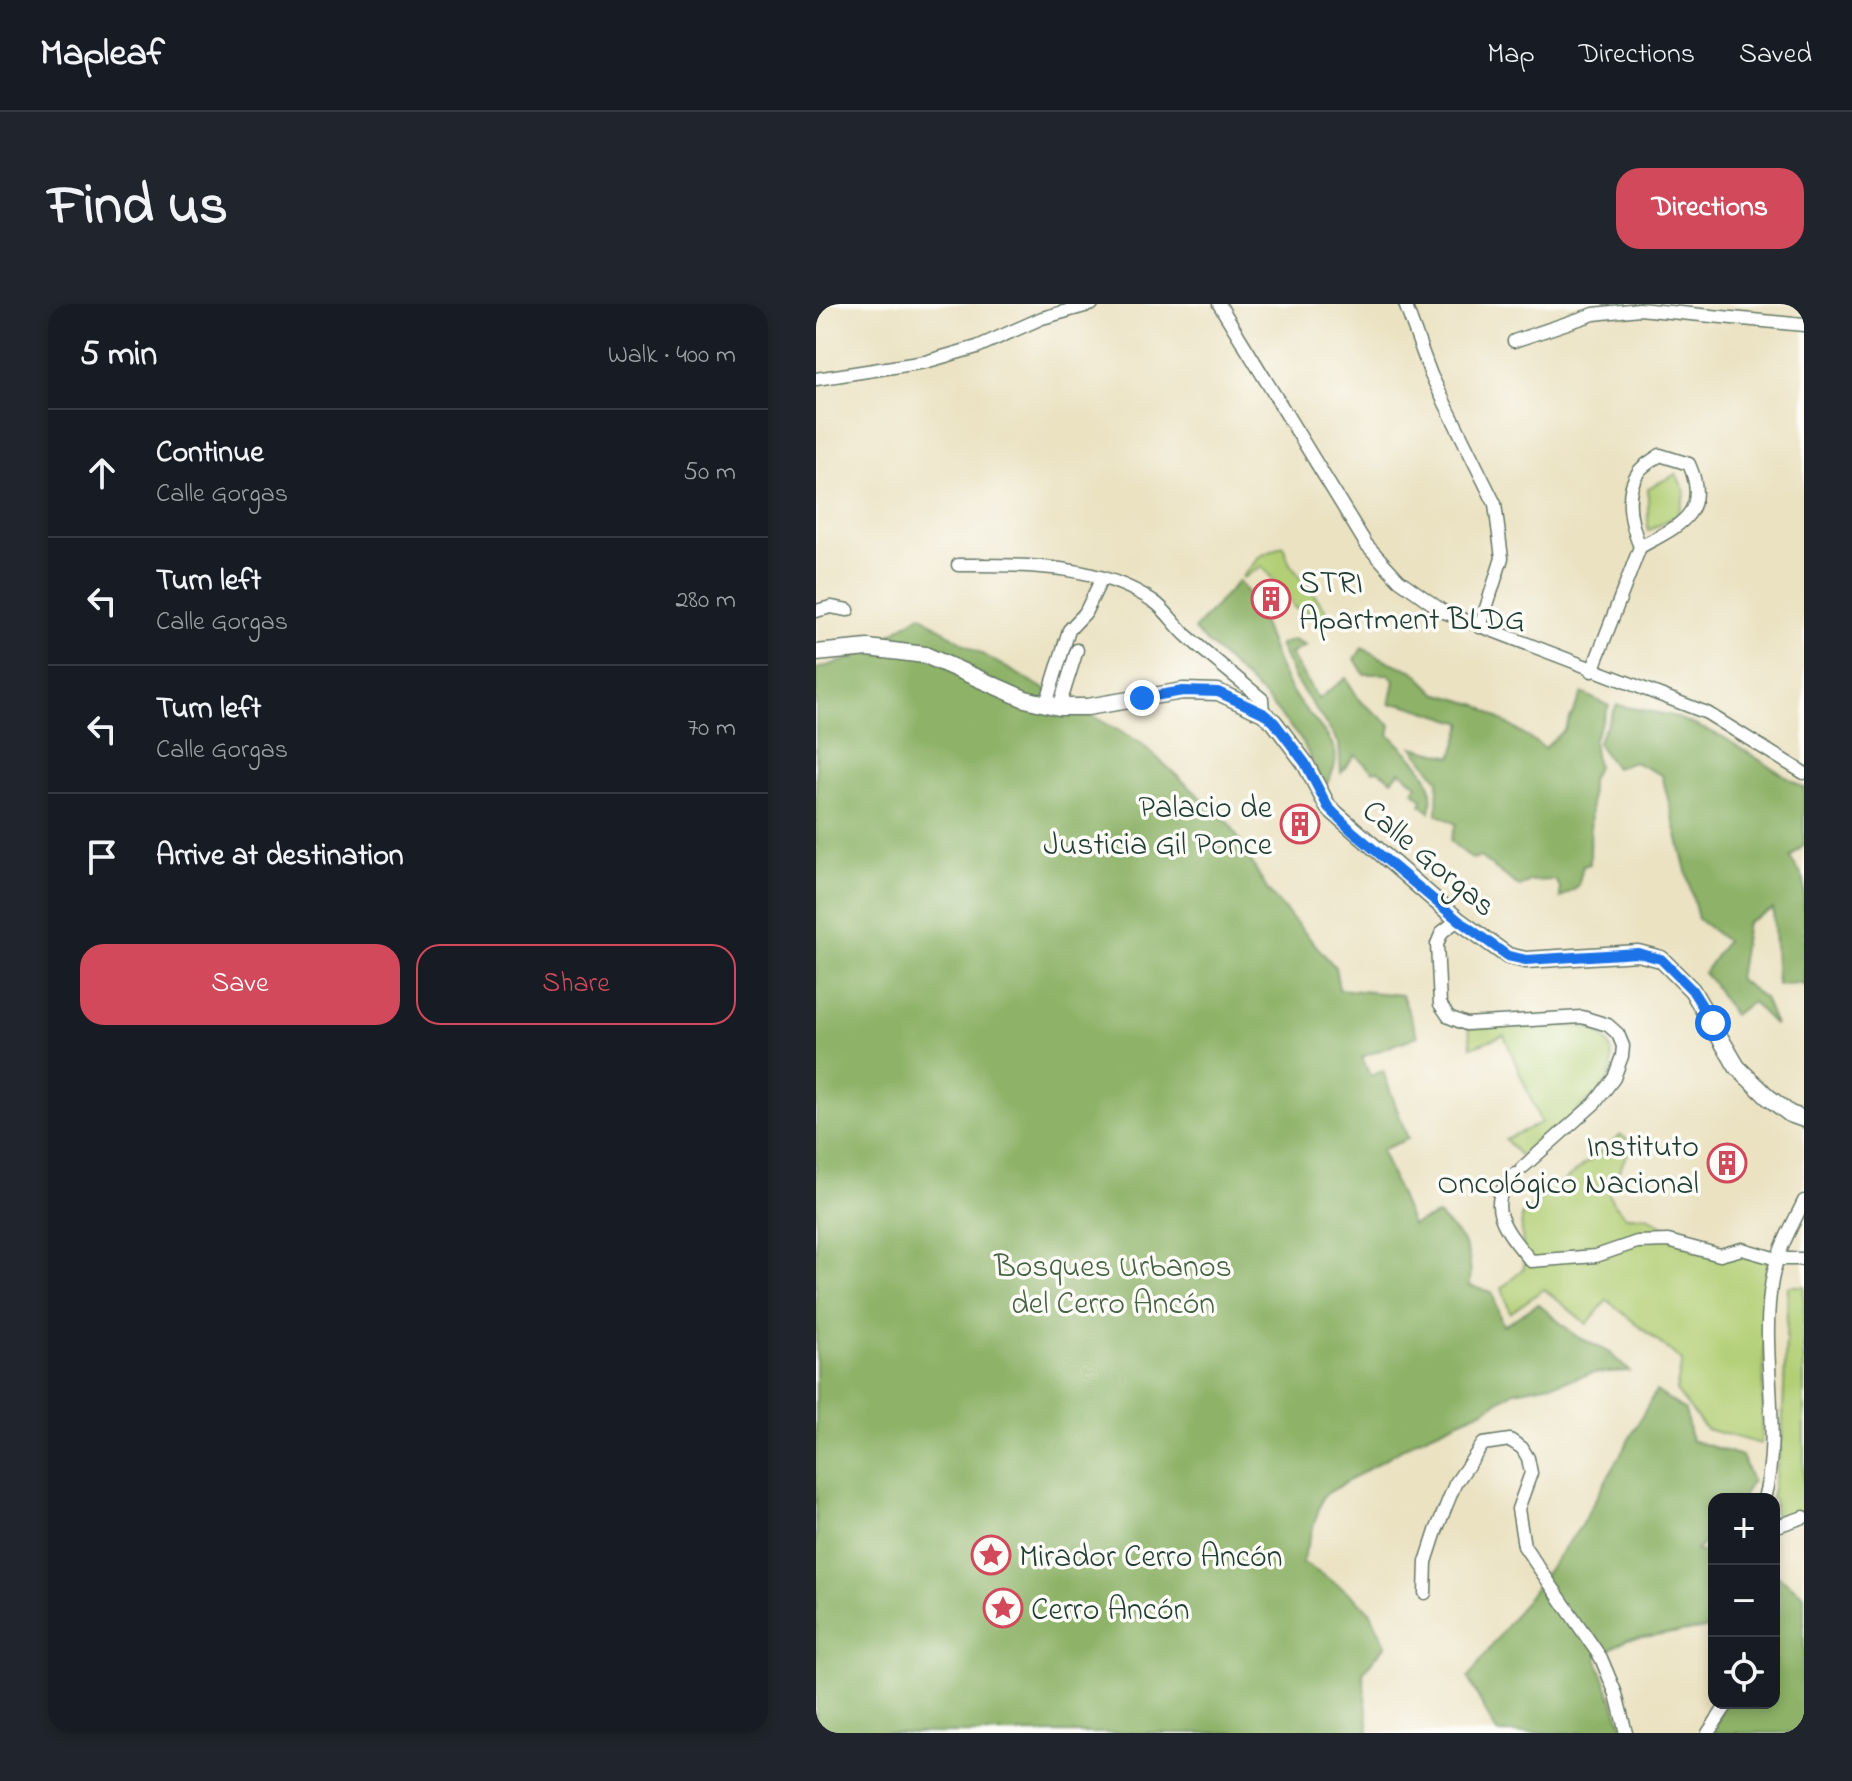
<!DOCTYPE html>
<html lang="en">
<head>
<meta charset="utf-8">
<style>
	:root { --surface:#171b24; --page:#20242c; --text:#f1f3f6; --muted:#9ea1a6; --line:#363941; --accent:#d1495b }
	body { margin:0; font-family:"Indie Flower",sans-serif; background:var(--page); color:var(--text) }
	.controls { position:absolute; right:24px; bottom:24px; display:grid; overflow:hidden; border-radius:16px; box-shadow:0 4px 12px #0003 }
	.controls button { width:72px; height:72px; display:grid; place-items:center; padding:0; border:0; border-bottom:2px solid var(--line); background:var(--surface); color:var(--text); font:40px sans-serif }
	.stop { position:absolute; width:24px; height:24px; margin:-18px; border:6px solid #1a73e8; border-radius:50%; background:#fff }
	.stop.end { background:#1a73e8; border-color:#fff; box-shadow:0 2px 8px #0008 }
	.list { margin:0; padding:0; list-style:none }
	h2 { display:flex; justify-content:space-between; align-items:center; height:104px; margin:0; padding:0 32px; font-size:34px }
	h2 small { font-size:26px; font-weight:400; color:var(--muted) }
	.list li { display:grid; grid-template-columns:52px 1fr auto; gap:24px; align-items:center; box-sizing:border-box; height:128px; padding:0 32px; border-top:2px solid var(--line) }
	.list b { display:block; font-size:30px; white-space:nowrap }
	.list p { margin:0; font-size:26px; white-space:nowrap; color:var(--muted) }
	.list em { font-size:26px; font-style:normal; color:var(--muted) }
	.actions { display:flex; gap:16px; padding:24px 32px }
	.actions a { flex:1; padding:18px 0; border:2px solid var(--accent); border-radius:24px; text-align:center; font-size:28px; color:var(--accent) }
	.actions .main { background:var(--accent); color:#fff }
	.icon { flex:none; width:44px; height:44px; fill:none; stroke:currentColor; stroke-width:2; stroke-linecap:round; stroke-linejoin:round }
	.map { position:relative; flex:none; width:988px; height:1429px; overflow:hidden; border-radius:24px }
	header { display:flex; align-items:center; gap:48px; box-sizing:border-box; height:112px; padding:0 40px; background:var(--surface); border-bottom:2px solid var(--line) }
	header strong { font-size:38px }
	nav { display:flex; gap:44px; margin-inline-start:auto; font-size:28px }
	.intro { display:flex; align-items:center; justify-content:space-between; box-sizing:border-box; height:192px; padding:0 48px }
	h1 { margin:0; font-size:56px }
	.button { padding:20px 36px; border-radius:24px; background:var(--accent); color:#fff; font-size:28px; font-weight:700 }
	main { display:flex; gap:48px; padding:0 48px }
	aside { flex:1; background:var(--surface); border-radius:24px; box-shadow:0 4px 12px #0003 }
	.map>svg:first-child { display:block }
	.green { fill:#b2cf76; stroke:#688655; stroke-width:2 }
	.forest { fill:#8db267; stroke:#56784e; stroke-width:2 }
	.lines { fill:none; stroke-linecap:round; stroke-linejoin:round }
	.minor-casing { stroke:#676; stroke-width:15 }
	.tertiary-casing { stroke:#676; stroke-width:19 }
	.minor { stroke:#fff; stroke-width:12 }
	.tertiary { stroke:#fff; stroke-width:16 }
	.route { stroke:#1a73e8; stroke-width:10 }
	.labels { text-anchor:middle; stroke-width:7; stroke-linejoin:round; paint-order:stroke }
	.poi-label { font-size:32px; fill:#1f3d34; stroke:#fdfcf7; text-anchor:start }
	.street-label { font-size:32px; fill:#1f3d34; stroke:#fdfcf7 }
	.park-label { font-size:32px; fill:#446244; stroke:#fdfcf7 }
</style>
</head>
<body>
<header>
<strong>Mapleaf</strong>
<nav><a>Map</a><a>Directions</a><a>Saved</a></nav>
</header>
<div class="intro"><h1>Find us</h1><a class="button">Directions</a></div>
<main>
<aside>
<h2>5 min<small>Walk · 400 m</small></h2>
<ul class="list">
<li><svg class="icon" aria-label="ahead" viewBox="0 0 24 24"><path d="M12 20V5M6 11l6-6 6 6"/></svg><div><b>Continue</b><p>Calle Gorgas</p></div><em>50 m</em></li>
<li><svg class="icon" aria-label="left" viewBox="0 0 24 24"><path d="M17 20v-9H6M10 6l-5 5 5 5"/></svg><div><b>Turn left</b><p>Calle Gorgas</p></div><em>280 m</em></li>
<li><svg class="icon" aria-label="left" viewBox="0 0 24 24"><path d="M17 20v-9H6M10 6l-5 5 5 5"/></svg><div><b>Turn left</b><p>Calle Gorgas</p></div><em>70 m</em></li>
<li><svg class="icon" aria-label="arrive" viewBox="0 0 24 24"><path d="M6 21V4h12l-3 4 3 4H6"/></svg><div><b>Arrive at destination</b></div></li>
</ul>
<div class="actions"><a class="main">Save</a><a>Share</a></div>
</aside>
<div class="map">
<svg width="988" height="1429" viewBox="0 0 988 1429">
	<rect width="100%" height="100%" fill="#fdfcf7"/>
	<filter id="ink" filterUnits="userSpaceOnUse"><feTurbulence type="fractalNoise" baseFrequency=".0125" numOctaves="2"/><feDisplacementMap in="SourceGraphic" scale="16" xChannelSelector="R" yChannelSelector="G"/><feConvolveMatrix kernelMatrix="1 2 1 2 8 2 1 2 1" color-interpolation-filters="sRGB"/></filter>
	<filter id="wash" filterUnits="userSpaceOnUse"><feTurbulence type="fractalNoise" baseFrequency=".006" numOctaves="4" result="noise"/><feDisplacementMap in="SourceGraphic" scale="32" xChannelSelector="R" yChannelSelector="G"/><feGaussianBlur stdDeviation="1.8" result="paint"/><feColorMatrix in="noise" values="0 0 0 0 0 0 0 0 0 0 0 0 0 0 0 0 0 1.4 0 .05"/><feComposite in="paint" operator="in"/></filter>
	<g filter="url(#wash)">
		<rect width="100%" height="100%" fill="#ebe2c2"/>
		<!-- green -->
		<g class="green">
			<polygon points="860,170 869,188 861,212 832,227 832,184"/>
			<polygon points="467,242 474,260 517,315 515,317 479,304 446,262 427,274 426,273 444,252"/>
			<path d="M733,721C747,722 767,720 778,727C802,739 800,768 784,787C777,795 767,801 759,808L758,814L704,852L689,835L725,819L688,731L655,743L653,724Z"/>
			<polygon points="805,831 817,839 792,887 796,897 809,912 831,912 895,952 932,948 952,957 945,1140 890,1125 860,1087 866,1057 791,996 771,1020 728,985 694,1009 686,984 708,964 705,912"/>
			<polygon points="972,982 988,982 988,1207 967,1213 958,1210 958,1195 955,1195 966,1135"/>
		</g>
		<!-- forest -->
		<g class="forest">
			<path d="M422,277C450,308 454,353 476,388C487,406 508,423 517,442C524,457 516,470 509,483L486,437L450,394L378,326Z"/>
			<path d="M105,311L148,340L325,439L414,520L452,587L519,663L523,685L586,691L602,732L546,753L554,772L567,767L592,835L565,846L596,921L622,911C649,936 657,945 654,982L676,988L687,1022L722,1000L760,1032L791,1047L813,1067L777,1069L746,1078L699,1087L668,1106L601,1136L507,1192L486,1258L527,1284L554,1307L570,1341L547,1368L553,1429H0V365L38,354Z"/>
			<path d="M477,336L490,342L474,350L502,395L530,374L544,397L575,421L573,431C580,435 581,439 587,444C607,463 620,479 614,508L605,501L606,495L597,487L601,481L584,467L576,476L562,466L557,467L539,451L525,469L523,439L480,377L463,341Z"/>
			<polygon points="546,344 574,358 598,367 620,389 662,401 729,444 749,425 766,389 793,402 777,437 781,463 775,476 774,560 767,562 762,583 744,594 744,583 739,576 714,577 704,583 664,553 656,555 634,537 640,520 621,510 622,476 597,443 636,453 647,419 587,400 574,400 579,377 572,370 548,370 539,355"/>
			<polygon points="801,401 857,412 907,433 988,484 988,541 974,554 988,575 988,682 984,679 961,681 957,605 931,618 922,675 948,694 959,721 936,698 917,711 896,678 888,669 910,637 882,615 846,471 818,458 799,464 781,439"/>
			<polygon points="840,1087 869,1106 875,1136 926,1152 936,1178 925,1195 898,1195 898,1228 880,1247 898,1250 898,1334 894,1324 811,1335 780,1354 807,1422 806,1429 681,1429 652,1374 764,1223"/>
			<polygon points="958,1269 988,1291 988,1429 891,1429 910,1399 958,1399"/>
		</g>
	</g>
	<g filter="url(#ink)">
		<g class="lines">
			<defs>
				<g id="minor">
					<polyline points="403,0 550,240 583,276 628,308 891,409 988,469"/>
					<polyline points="589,0 615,71 679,200 686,254 664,323"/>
					<polyline points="698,37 778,10 823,5 988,21"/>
					<polyline points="0,75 109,58 161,43 226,14 276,0"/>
					<path d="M142,261C207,261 281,259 337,297C350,305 359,322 371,332C395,353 421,374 446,395L447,409"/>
					<polyline points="0,307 15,303 32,306"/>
					<path d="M776,367L824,243C815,221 807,189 823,167C828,161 837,156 844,151L873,160C895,210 862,222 824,243"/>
					<polyline points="230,400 253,326 269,309 286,274"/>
					<polyline points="243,403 261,346"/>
					<polyline points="642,616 626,628 621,640 624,700 633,713 650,720 766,713 792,721 802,730 807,742 806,752 798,774 779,799 706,864"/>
					<path d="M699,870C665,901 692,929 715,957L780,952L821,938L852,937L904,951L926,945L961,955H988"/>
					<path d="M948,1195C967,1124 943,1048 956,976C961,947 976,922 988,897"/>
					<polyline points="958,1223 988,1213"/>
					<polyline points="609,1289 610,1258 620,1227 639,1180 667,1140 694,1136 706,1144 712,1154 715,1169 702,1205 708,1242 785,1354 800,1390 810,1429"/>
					<polyline points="892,1429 912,1399"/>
				</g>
				<polyline id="tertiary" points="0,349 52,344 109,351 209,395 243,403 271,403 367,387 402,388 447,409 458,418 489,459 512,503 642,616 692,652 710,656 822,649 845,655 876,686 921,763 952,793 974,810 988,815"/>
			</defs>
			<!-- minor casing -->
			<use href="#minor" class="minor-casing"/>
			<!-- tertiary casing -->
			<use href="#tertiary" class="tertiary-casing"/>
			<!-- minor -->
			<use href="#minor" class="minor"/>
			<!-- tertiary -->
			<use href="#tertiary" class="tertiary"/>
		</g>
	</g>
	<g class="lines" filter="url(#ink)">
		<!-- route -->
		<polyline class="route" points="326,394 367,387 402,388 447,409 458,418 489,459 512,503 536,527 642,616 692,652 710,656 822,649 845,655 876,686 897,719"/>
	</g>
	<!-- icons -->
	<defs>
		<symbol id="building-ring" viewBox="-11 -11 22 22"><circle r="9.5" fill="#fdfcf7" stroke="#d1495b" stroke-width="1.5"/><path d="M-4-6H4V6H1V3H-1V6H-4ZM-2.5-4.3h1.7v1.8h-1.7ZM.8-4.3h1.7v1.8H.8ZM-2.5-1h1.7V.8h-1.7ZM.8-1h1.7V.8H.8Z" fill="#d1495b"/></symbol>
		<symbol id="sight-ring" viewBox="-11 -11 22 22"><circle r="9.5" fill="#fdfcf7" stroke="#d1495b" stroke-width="1.5"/><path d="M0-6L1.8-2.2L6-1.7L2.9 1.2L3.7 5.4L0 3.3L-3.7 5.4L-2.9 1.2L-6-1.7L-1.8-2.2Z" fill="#d1495b"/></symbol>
	</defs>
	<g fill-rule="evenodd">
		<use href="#building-ring" x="433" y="273" width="44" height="44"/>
		<use href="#building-ring" x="462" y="498" width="44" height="44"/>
		<use href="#building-ring" x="889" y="837" width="44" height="44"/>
		<use href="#sight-ring" x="153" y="1229" width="44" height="44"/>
		<use href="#sight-ring" x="165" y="1282" width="44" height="44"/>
	</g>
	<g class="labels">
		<!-- poi labels -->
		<g class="poi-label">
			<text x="483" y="288">STRI<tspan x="483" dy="37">Apartment BLDG</tspan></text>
			<text x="456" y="513" text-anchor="end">Palacio de<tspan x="456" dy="37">Justicia Gil Ponce</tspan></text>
			<text x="883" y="852" text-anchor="end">Instituto<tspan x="883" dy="37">Oncológico Nacional</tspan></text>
			<text x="203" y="1262">Mirador Cerro Ancón</text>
			<text x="215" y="1315">Cerro Ancón</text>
		</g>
		<!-- street labels -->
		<g class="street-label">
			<text transform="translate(614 553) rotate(40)" y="11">Calle Gorgas</text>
		</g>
		<!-- park labels -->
		<g class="park-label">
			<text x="297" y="972">Bosques Urbanos<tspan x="297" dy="37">del Cerro Ancón</tspan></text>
		</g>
	</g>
</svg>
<div class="controls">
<button>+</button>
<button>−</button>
<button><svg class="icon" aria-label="locate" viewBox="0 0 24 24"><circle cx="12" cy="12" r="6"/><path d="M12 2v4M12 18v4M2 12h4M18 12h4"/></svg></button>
</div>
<div class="stop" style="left:897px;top:719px"></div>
<div class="stop end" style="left:326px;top:394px"></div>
</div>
</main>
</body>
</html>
